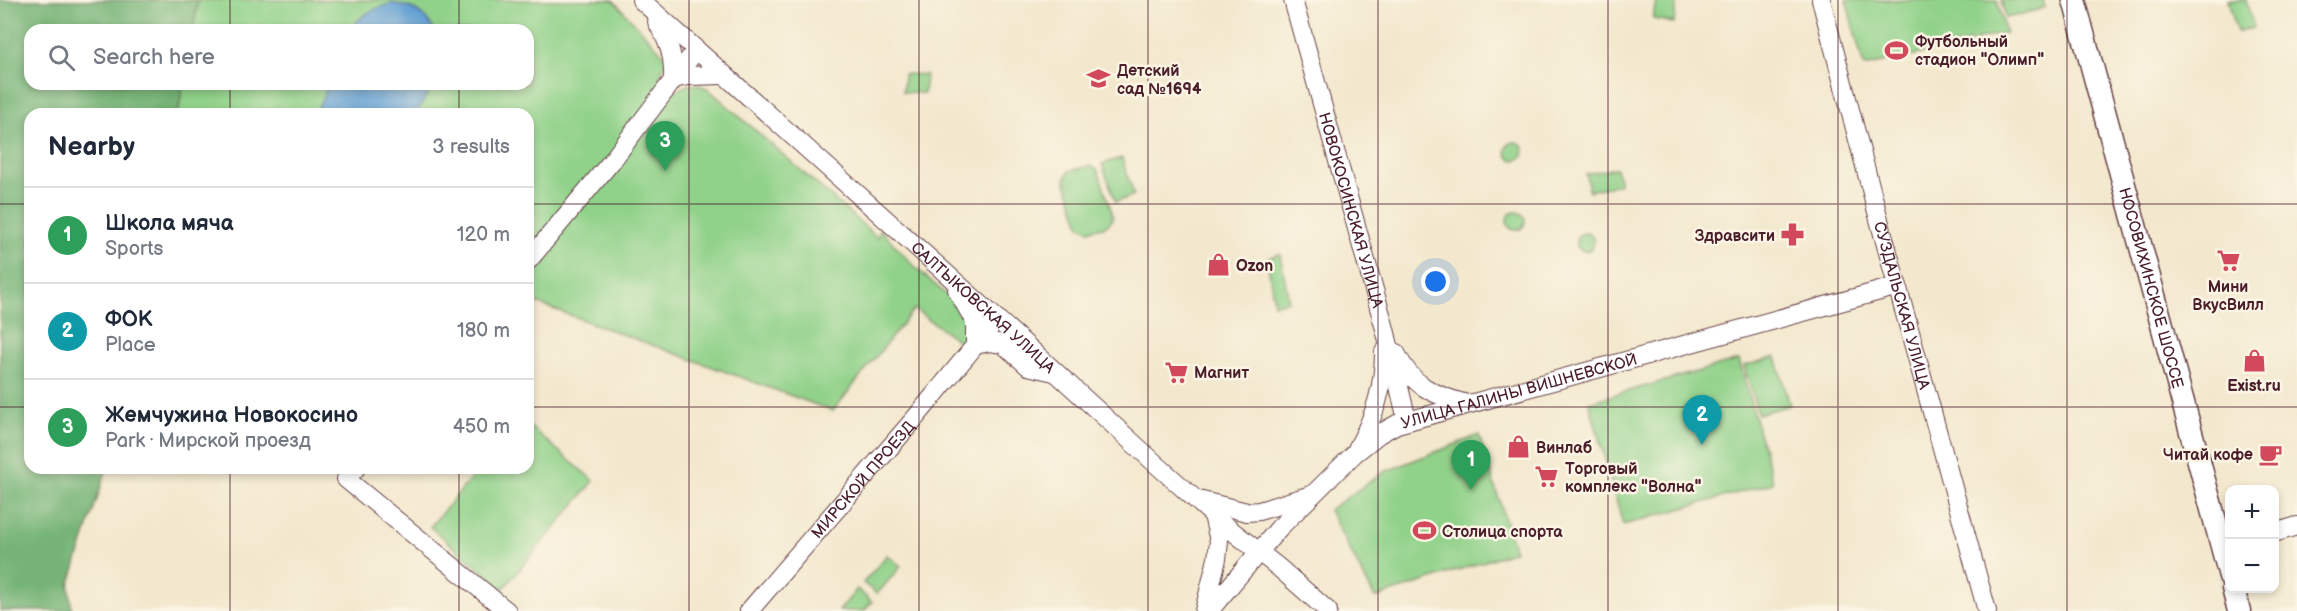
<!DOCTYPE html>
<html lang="en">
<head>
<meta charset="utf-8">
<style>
	:root { --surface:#fff; --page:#f6f6f7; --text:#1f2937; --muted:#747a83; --line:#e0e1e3; --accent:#2563eb }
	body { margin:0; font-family:"Balsamiq Sans",sans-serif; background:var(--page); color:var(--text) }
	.controls { position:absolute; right:18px; bottom:18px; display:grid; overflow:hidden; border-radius:12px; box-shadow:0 3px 9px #0003 }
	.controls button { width:54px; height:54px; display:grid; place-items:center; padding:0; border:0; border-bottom:2px solid var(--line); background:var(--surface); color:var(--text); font:30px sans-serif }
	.you { position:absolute; left:1436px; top:282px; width:21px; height:21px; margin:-15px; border:4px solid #fff; border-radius:50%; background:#1a73e8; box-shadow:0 0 0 9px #1a73e833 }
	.badge { display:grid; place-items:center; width:39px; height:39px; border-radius:50%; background:var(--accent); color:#fff; font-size:20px; font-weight:700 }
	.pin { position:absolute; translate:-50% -50px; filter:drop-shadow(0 2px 3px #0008) }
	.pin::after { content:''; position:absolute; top:32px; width:21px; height:18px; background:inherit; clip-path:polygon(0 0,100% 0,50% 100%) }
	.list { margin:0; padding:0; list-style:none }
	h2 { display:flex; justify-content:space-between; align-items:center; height:78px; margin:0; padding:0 24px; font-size:26px }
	h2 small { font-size:20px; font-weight:400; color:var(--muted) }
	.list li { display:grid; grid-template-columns:39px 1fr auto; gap:18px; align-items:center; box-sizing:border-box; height:96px; padding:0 24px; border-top:2px solid var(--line) }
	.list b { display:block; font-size:22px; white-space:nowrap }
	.list p { margin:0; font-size:20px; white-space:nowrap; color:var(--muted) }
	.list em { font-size:20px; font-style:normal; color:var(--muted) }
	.icon { flex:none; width:33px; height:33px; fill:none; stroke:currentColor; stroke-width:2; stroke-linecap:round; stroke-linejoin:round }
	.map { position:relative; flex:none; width:2297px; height:611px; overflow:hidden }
	.search { position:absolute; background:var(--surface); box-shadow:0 3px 9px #0003; left:24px; top:24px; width:510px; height:66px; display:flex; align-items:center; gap:15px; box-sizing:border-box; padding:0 21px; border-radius:18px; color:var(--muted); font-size:22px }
	.panel { position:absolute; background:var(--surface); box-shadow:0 3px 9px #0003; left:24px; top:108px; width:510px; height:366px; border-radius:18px }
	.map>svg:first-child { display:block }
	.green { fill:#91d28a; stroke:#6e785a; stroke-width:1.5 }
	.forest { fill:#74b476; stroke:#5f6a50; stroke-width:1.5 }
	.water { fill:#619fd3; stroke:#565f7f; stroke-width:1.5 }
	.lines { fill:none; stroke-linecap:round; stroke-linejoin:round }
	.minor-casing { stroke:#633d43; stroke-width:20 }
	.major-casing { stroke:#633d43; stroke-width:25 }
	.minor { stroke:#fff; stroke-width:18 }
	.major { stroke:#fff; stroke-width:22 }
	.grid { fill:none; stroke:#4a1f2b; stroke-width:1.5; stroke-opacity:0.55 }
	.labels { text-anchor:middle; stroke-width:5; stroke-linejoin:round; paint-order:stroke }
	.poi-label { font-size:16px; font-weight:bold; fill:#4a1f2b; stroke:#fcf5e5; text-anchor:start }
	.street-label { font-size:16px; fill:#4a1f2b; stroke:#fcf5e5 }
</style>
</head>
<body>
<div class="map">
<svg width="2297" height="611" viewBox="0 0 2297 611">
	<rect width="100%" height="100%" fill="#fcf5e5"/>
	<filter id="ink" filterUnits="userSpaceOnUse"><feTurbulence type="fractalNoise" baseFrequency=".0167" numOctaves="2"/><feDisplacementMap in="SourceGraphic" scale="12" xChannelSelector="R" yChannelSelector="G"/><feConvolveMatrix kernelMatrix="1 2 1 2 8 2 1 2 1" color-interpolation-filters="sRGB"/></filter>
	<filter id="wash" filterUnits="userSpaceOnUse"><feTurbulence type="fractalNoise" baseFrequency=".008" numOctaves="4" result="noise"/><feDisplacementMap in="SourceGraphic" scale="24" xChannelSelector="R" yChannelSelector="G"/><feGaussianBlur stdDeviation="1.35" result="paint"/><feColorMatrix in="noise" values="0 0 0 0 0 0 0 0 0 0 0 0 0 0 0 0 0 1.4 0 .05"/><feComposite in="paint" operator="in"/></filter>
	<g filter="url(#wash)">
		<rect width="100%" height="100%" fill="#f3e8cd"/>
		<!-- green -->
		<g class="green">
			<path d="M198,0H613L664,55L665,64L659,77L677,90C689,84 695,82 707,88L878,238L880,229L916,268L968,314L972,328L961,343L914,309L833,411L528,300V114H178L183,84H528V30H193Z"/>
			<polygon points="1656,0 1677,0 1674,23 1653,19"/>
			<polygon points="1846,0 1997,0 2006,33 1864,67"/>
			<polygon points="2001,0 2043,0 2045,8 2006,18"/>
			<polygon points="2228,0 2246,0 2254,28 2237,32"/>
			<polygon points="904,74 926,75 924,93 903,92"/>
			<circle cx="1515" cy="151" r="9"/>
			<polygon points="1122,158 1134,195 1116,202 1102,164"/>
			<path d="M1090,166L1098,170L1113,215C1112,228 1098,228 1088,230L1080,226L1065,179L1069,171Z"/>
			<polygon points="1616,168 1620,184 1589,191 1586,174"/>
			<circle cx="1516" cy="221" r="9"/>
			<circle cx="1585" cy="242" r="9"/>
			<polygon points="1280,254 1289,301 1274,304 1267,258"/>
			<polygon points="1776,357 1790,405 1758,414 1744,366"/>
			<polygon points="1739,360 1773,483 1623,525 1589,402"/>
			<polygon points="528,425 594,481 503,589 430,527 480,468 528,468"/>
			<polygon points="1479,435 1515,551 1375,598 1329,510 1384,472"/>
			<polygon points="887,555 901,566 877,594 863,583"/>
			<polygon points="857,589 872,602 864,611 839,611"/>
		</g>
		<!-- forest -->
		<polygon class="forest" points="0,0 198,0 193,30 30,30 30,84 183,84 178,114 30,114 30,468 107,468 69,586 72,611 0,611"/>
		<!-- water -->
		<g class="water">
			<path d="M392,3C413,7 423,10 434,30H351C360,13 375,9 392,3Z"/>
			<polygon points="329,84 433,84 416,114 315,114"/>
		</g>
	</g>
	<g filter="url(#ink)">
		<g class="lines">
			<defs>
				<g id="minor">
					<path id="s1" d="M641,0L1026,345L1157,465L1222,523L1278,567L1328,611"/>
					<path id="s2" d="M1293,0L1385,329L1407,420"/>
					<path id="s3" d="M1821,0L1881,227L1987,611"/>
					<path d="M657,22C669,42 674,56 673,79"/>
					<polyline points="673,79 688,76 724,75"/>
					<polyline points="528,261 611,162 696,50"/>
					<polyline points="957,290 975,322 975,345"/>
					<polyline points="975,345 990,342 1003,344 1028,366 1054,372"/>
					<path d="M1396,353C1412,386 1433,395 1467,404"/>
					<path d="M1357,449C1374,418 1384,388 1384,352"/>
					<polyline points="356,468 346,479 507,611"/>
					<polyline points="1198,500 1247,512 1259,511 1311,495"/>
					<polyline points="2274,533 2297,526"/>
					<path id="s4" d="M749,611L916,417L997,319"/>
					<polyline points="1204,611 1217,559 1219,541 1213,515"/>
					<path id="s5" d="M1209,611L1279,528L1354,454L1379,434L1397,424L1898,286"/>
				</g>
				<g id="major">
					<path id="s6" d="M2074,0L2230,576"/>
					<polyline points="2233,588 2239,611"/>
				</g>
			</defs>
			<!-- minor casing -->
			<use href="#minor" class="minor-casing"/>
			<!-- major casing -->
			<use href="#major" class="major-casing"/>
			<!-- minor -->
			<use href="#minor" class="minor"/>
			<!-- major -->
			<use href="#major" class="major"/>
		</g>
	</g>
	<!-- grid -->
	<path class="grid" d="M230,0V30M459,0V30M689,0V611M919,0V611M1148,0V611M1378,0V611M1608,0V611M1838,0V611M2067,0V611M230,84V114M459,84V114M0,204H30M528,204H2297M0,407H30M528,407H2297M230,468V611M459,468V611"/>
	<!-- icons -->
	<defs>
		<symbol id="stadium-bare" viewBox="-9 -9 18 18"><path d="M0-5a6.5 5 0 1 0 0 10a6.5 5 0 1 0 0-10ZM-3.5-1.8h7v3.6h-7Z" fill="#d1495b" stroke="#fcf5e5" stroke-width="2.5" paint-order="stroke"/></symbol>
		<symbol id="school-bare" viewBox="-9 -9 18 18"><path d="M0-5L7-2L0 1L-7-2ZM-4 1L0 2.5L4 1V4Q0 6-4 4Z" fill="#d1495b" stroke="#fcf5e5" stroke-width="2.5" paint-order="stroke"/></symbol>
		<symbol id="pharmacy-bare" viewBox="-9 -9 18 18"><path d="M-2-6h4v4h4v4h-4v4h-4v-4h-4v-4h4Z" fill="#d1495b" stroke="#fcf5e5" stroke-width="2.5" paint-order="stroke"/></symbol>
		<symbol id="supermarket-bare" viewBox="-9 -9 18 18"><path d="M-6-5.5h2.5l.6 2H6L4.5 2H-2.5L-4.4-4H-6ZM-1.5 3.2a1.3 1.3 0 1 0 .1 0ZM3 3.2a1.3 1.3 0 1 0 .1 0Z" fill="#d1495b" stroke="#fcf5e5" stroke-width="2.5" paint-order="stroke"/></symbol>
		<symbol id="shop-bare" viewBox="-9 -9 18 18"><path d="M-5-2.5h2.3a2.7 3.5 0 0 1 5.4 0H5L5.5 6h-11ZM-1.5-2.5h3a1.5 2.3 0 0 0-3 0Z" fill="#d1495b" stroke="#fcf5e5" stroke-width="2.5" paint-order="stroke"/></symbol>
		<symbol id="cafe-bare" viewBox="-9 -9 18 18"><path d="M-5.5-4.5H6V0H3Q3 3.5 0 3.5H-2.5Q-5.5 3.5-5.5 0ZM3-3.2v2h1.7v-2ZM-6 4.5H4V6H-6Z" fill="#d1495b" stroke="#fcf5e5" stroke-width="2.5" paint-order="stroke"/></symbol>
	</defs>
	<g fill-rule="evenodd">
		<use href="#stadium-bare" x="1880" y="34" width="33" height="33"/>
		<use href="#school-bare" x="1082" y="62" width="33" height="33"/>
		<use href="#pharmacy-bare" x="1776" y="218" width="33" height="33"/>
		<use href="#supermarket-bare" x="2212" y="244" width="33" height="33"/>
		<use href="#shop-bare" x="1202" y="248" width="33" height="33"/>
		<use href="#shop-bare" x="2238" y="344" width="33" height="33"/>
		<use href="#supermarket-bare" x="1160" y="356" width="33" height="33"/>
		<use href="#shop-bare" x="1502" y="430" width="33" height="33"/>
		<use href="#cafe-bare" x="2254" y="438" width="33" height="33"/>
		<use href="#supermarket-bare" x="1530" y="460" width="33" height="33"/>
		<use href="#stadium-bare" x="1408" y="514" width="33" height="33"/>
	</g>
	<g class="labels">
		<!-- poi labels -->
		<g class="poi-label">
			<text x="1915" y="47">Футбольный<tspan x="1915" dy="18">стадион "Олимп"</tspan></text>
			<text x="1117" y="76">Детский<tspan x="1117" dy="18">сад №1694</tspan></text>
			<text x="1775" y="241" text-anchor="end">Здравсити</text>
			<text x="1236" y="271">Ozon</text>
			<text x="2228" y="292" text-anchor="middle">Мини<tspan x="2228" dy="18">ВкусВилл</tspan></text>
			<text x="1194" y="378">Магнит</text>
			<text x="2254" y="391" text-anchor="middle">Exist.ru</text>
			<text x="1536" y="453">Винлаб</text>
			<text x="2253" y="460" text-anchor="end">Читай кофе</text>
			<text x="1565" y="474">Торговый<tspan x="1565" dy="18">комплекс "Волна"</tspan></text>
			<text x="1442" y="537">Столица спорта</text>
		</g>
		<!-- street labels -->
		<g class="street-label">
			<text dy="6" stroke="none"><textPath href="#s2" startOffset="218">НОВОКОСИНСКАЯ УЛИЦА</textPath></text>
			<text dy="6" stroke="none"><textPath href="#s6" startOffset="298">НОСОВИХИНСКОЕ ШОССЕ</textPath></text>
			<text dy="6" stroke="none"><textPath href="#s3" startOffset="316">СУЗДАЛЬСКАЯ УЛИЦА</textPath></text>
			<text dy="6" stroke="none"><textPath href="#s1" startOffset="460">САЛТЫКОВСКАЯ УЛИЦА</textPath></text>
			<text dy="6" stroke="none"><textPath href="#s5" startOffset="393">УЛИЦА ГАЛИНЫ ВИШНЕВСКОЙ</textPath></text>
			<text dy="6" stroke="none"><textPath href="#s4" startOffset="174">МИРСКОЙ ПРОЕЗД</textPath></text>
		</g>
	</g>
</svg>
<div class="controls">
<button>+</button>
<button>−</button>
</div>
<div class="you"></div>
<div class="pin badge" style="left:1471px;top:490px;background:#2e9e5b">1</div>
<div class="pin badge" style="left:1702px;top:445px;background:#0f9aa8">2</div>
<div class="pin badge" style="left:665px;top:171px;background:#2e9e5b">3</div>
<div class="search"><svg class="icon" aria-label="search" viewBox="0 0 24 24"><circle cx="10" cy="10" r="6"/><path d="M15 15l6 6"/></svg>Search here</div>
<section class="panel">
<h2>Nearby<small>3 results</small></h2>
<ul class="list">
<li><span class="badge" style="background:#2e9e5b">1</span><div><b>Школа мяча</b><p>Sports</p></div><em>120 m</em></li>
<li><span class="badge" style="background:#0f9aa8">2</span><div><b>ФОК</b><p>Place</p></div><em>180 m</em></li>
<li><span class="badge" style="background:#2e9e5b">3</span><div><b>Жемчужина Новокосино</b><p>Park · Мирской проезд</p></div><em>450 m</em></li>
</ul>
</section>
</div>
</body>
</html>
